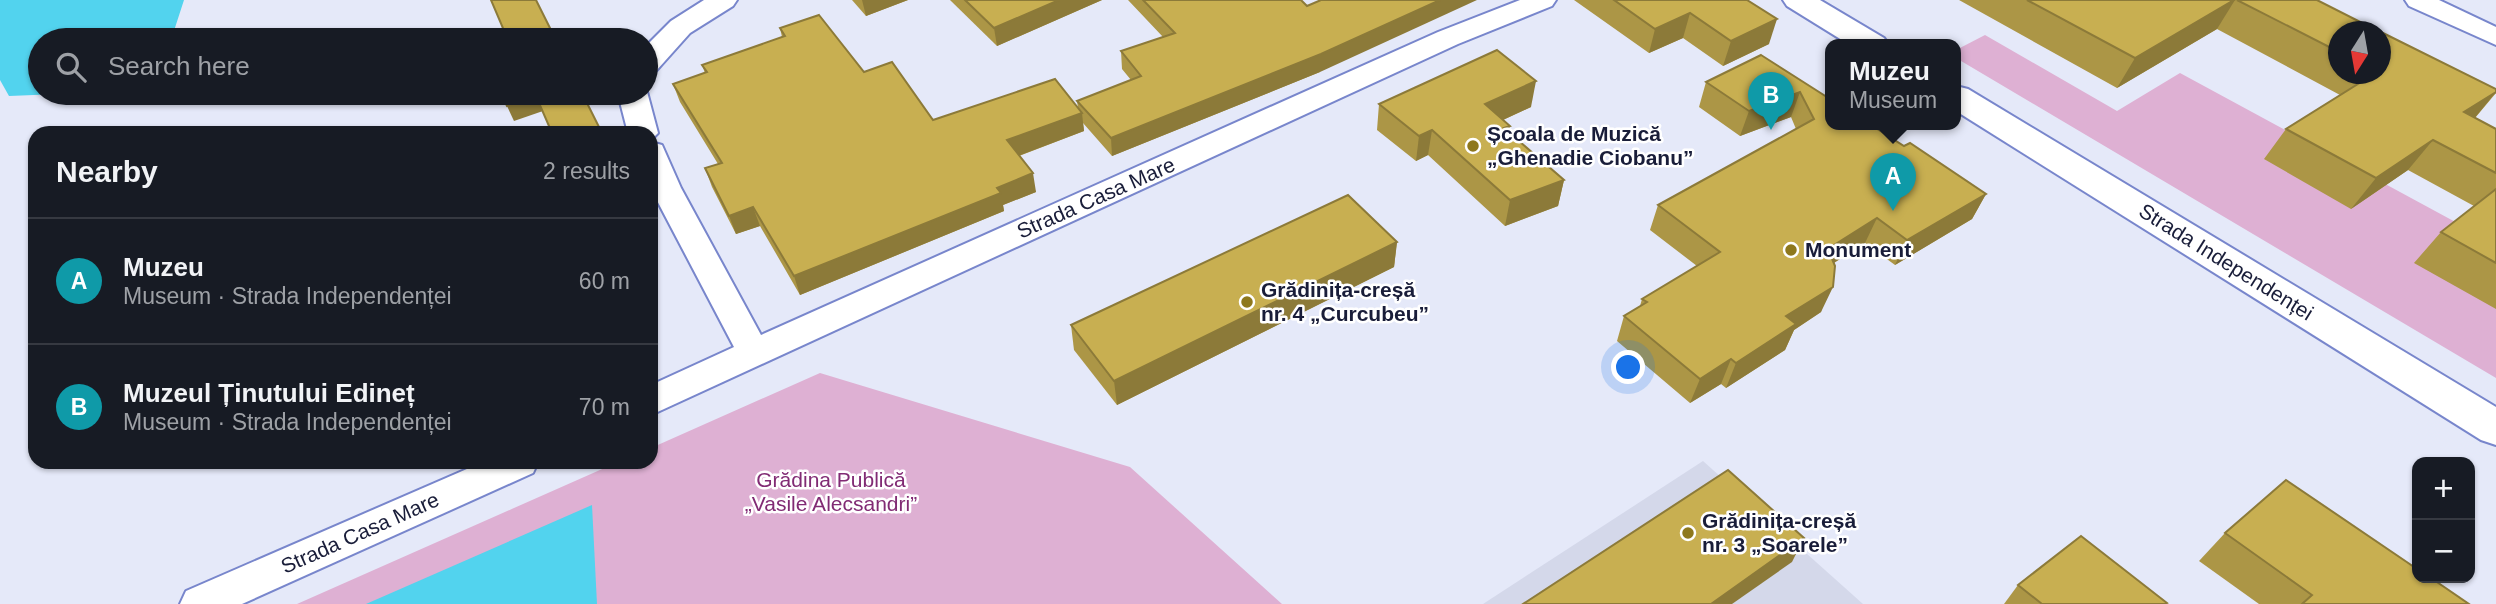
<!DOCTYPE html>
<html lang="en">
<head>
<meta charset="utf-8">
<style>
	:root { --surface:#171b24; --page:#242831; --text:#f1f3f6; --muted:#9ea1a6; --line:#363941; --accent:#2563eb }
	body { margin:0; font-family:Helvetica,sans-serif; background:var(--page); color:var(--text) }
	.controls { position:absolute; right:21px; bottom:21px; display:grid; overflow:hidden; border-radius:14px; box-shadow:0 2px 5px #0004 }
	.controls button { width:63px; height:63px; display:grid; place-items:center; padding:0; border:0; border-bottom:2px solid var(--line); background:var(--surface); color:var(--text); font:35px sans-serif }
	.compass { position:absolute; left:2328px; top:21px; width:63px; height:63px; border-radius:50%; background:var(--surface); box-shadow:0 2px 5px #0004; rotate:191deg }
	.you { position:absolute; left:1629px; top:368px; width:24px; height:24px; margin:-18px; border:5px solid #fff; border-radius:50%; background:#1a73e8; box-shadow:0 0 0 10px #1a73e833 }
	.badge { display:grid; place-items:center; width:46px; height:46px; border-radius:50%; background:var(--accent); color:#fff; font-size:23px; font-weight:700 }
	.pin { position:absolute; translate:-50% -58px; filter:drop-shadow(0 2px 4px #0008) }
	.pin::after { content:''; position:absolute; top:37px; width:24px; height:21px; background:inherit; clip-path:polygon(0 0,100% 0,50% 100%) }
	.popup { position:absolute; left:1825px; top:39px; width:136px; height:91px; box-sizing:border-box; display:grid; place-content:center; border-radius:14px; background:var(--surface); filter:drop-shadow(0 2px 5px #0005); font-size:23px; white-space:nowrap; color:var(--muted) }
	.popup b { font-size:26px; color:var(--text) }
	.popup::after { content:''; position:absolute; left:50%; top:100%; margin-left:-14px; border:14px solid transparent; border-top-color:var(--surface) }
	.list { margin:0; padding:0; list-style:none }
	h2 { display:flex; justify-content:space-between; align-items:center; height:91px; margin:0; padding:0 28px; font-size:30px }
	h2 small { font-size:23px; font-weight:400; color:var(--muted) }
	.list li { display:grid; grid-template-columns:46px 1fr auto; gap:21px; align-items:center; box-sizing:border-box; height:126px; padding:0 28px; border-top:2px solid var(--line) }
	.list b { display:block; font-size:26px; white-space:nowrap }
	.list p { margin:0; font-size:23px; white-space:nowrap; color:var(--muted) }
	.list em { font-size:23px; font-style:normal; color:var(--muted) }
	.icon { flex:none; width:38px; height:38px; fill:none; stroke:currentColor; stroke-width:2; stroke-linecap:round; stroke-linejoin:round }
	.map { position:relative; flex:none; width:2496px; height:604px; overflow:hidden }
	.search { position:absolute; background:var(--surface); box-shadow:0 2px 5px #0004; left:28px; top:28px; width:630px; height:77px; display:flex; align-items:center; gap:18px; box-sizing:border-box; padding:0 24px; border-radius:38px; color:var(--muted); font-size:26px }
	.panel { position:absolute; background:var(--surface); box-shadow:0 2px 5px #0004; left:28px; top:126px; width:630px; height:343px; border-radius:21px }
	.map>svg:first-child { display:block }
	.built { fill:#d4d8ea }
	.green { fill:#deb0d3 }
	.water { fill:#52d3ee }
	.lines { fill:none; stroke-linecap:round; stroke-linejoin:round }
	.minor-casing { stroke:#7886cc; stroke-width:4 }
	.secondary-casing { stroke:#7886cc; stroke-width:4 }
	.minor { fill:#fff; fill-rule:evenodd }
	.secondary { fill:#fff; fill-rule:evenodd }
	.wall { fill:#ac9646 }
	.shaded-wall { fill:#8c7a39 }
	.building { fill:#c8af51; stroke:#8c7a39; stroke-width:2 }
	.poi-dot { fill:#8e781d; stroke:#fff; stroke-width:2.5 }
	.labels { text-anchor:middle; stroke-width:5; stroke-linejoin:round; paint-order:stroke }
	.poi-label { font-size:21px; font-weight:bold; fill:#191d39; stroke:#fff; text-anchor:start }
	.street-label { font-size:21px; fill:#191d39; stroke:#fff }
	.park-label { font-size:21px; fill:#812b74; stroke:#fff }
</style>
</head>
<body>
<div class="map">
<svg width="2496" height="604" viewBox="0 0 2496 604">
	<rect width="100%" height="100%" fill="#e5e9f9"/>
	<!-- built -->
	<polygon class="built" points="1703,461 1863,604 1483,604"/>
	<!-- green -->
	<g class="green">
		<polygon points="1985,35 2117,111 2180,73 2496,244 2496,378 1956,58 1956,50"/>
		<polygon points="820,373 1130,467 1282,604 297,604 618,462 651,462 651,448"/>
	</g>
	<!-- water -->
	<g class="water">
		<polygon points="0,0 184,0 171,40 40,40 40,93 84,93 9,96 0,80"/>
		<polygon points="592,505 597,604 366,604"/>
	</g>
	<g class="lines">
		<defs>
			<g id="minor">
				<polygon points="704,0 737,0 733,6 690,33 656,71 646,73 646,46 671,21"/>
				<polygon points="1520,0 1556,0 1552,6 1458,44 651,415 651,385 734,347 651,189 651,142 662,145 681,188 761,335 1438,32"/>
				<polygon points="2405,0 2439,0 2496,27 2496,45 2409,6"/>
				<polygon points="646,88 658,133 651,140 651,133 628,133 619,98 621,93 646,93"/>
				<polygon points="483,462 538,462 533,473 242,604 180,604 186,591"/>
			</g>
			<g id="secondary">
				<polygon points="1783,0 1820,0 1884,38 1889,45 1850,45 1787,6"/>
				<polygon points="1956,86 1968,89 2496,407 2496,445 2481,440 1956,111"/>
			</g>
		</defs>
		<!-- minor casing -->
		<use href="#minor" class="minor-casing"/>
		<!-- secondary casing -->
		<use href="#secondary" class="secondary-casing"/>
		<!-- minor -->
		<use href="#minor" class="minor"/>
		<!-- secondary -->
		<use href="#secondary" class="secondary"/>
	</g>
	<!-- wall -->
	<g class="wall">
		<polygon points="852,0 908,0 866,16"/>
		<polygon points="950,0 1102,0 997,46"/>
		<polygon points="1128,0 1301,0 1320,72 1112,156 1083,123 1084,131 1019,156 1036,192 1003,205 1004,211 800,295 760,226 736,234 712,187 705,168 718,164 680,102 673,84 705,73 702,65 782,37 780,28 864,72 933,120 1078,108 1077,101 1131,80 1122,69 1121,51 1163,37"/>
		<polygon points="1574,0 1747,0 1769,44 1723,66 1683,38 1649,53"/>
		<polygon points="1959,0 2317,0 2339,32 2339,74 2381,74 2496,89 2496,93 2475,118 2496,129 2496,309 2414,263 2441,232 2474,206 2408,170 2351,209 2264,159 2286,129 2340,95 2217,29 2117,88"/>
		<polygon points="1761,55 1904,146 1986,194 1972,219 1895,265 1865,243 1834,263 1821,312 1794,330 1785,350 1726,388 1721,384 1690,403 1617,341 1624,316 1640,306 1642,299 1697,266 1650,230 1658,205 1796,129 1791,117 1740,136 1699,107 1706,82"/>
		<polygon points="1379,104 1531,107 1503,120 1510,126 1509,132 1564,180 1558,206 1505,226 1428,155 1416,161 1377,130"/>
		<polygon points="1397,242 1394,267 1117,405 1074,350 1071,325"/>
		<polygon points="2225,533 2469,604 2259,604 2199,561"/>
		<polygon points="2018,585 2165,604 2004,604"/>
	</g>
	<!-- shaded-wall -->
	<g class="shaded-wall">
		<polygon points="862,0 908,0 866,16"/>
		<polygon points="1059,0 1102,0 997,46 994,28"/>
		<polygon points="1440,0 1477,0 1320,72 1112,156 1111,138"/>
		<polygon points="2234,0 2235,0 2217,29 2117,88 2135,58"/>
		<polygon points="1690,13 1683,38 1649,53 1655,29"/>
		<polygon points="1777,19 1769,44 1723,66 1731,41"/>
		<polygon points="1536,81 1531,107 1481,130 1485,104"/>
		<polygon points="1800,92 1791,117 1740,136 1749,111"/>
		<polygon points="2496,92 2473,120 2464,112"/>
		<polygon points="536,96 543,111 514,121 507,106"/>
		<polygon points="1082,113 1084,131 1010,159 1007,140"/>
		<polygon points="1432,130 1428,155 1416,161 1419,136"/>
		<polygon points="2433,140 2408,170 2351,209 2376,178"/>
		<polygon points="1033,173 1036,192 1003,205 1004,211 800,295 794,276 997,188"/>
		<polygon points="1564,180 1558,206 1505,226 1510,200"/>
		<polygon points="1986,194 1972,219 1895,265 1907,240"/>
		<polygon points="753,207 760,226 736,234 729,216"/>
		<polygon points="1877,218 1865,243 1816,274 1828,249"/>
		<polygon points="1397,242 1394,267 1117,405 1114,381"/>
		<polygon points="1833,287 1821,312 1794,330 1785,350 1726,388 1736,363 1786,316"/>
		<polygon points="1731,359 1721,384 1690,403 1700,379"/>
		<polygon points="1804,538 1792,562 1732,604 1711,604"/>
	</g>
	<!-- building -->
	<g class="building">
		<polygon points="491,0 536,0 556,40 508,40"/>
		<polygon points="965,0 1059,0 994,28"/>
		<polygon points="1143,0 1301,0 1307,6 1321,0 1440,0 1321,54 1111,138 1077,101 1141,76 1121,51 1175,33"/>
		<polygon points="1614,0 1747,0 1777,19 1731,41 1690,13 1655,29"/>
		<polygon points="2027,0 2234,0 2135,58"/>
		<polygon points="2237,0 2317,0 2380,32 2339,32 2339,52"/>
		<polygon points="819,15 864,72 892,62 933,120 1055,79 1082,113 1007,140 1033,173 997,188 1001,193 794,276 753,207 729,216 705,168 722,163 673,84 707,72 702,65 785,36 780,28"/>
		<polygon points="2381,32 2496,89 2496,92 2464,112 2496,129 2496,173 2433,140 2376,178 2286,129 2374,74 2381,74"/>
		<polygon points="1497,50 1536,81 1485,104 1510,126 1504,128 1564,180 1510,200 1432,130 1419,136 1379,104"/>
		<polygon points="1761,55 1830,99 1830,125 1871,125 1904,146 1910,143 1986,194 1907,240 1877,218 1828,249 1835,266 1833,287 1786,316 1796,324 1736,363 1731,359 1700,379 1624,316 1647,302 1642,299 1720,252 1658,205 1814,119 1800,92 1749,111 1706,82"/>
		<polygon points="501,93 582,93 602,133 552,133 536,96 507,106"/>
		<polygon points="2496,189 2496,263 2441,232"/>
		<polygon points="1348,195 1397,242 1114,381 1071,325"/>
		<polygon points="1728,470 1804,538 1711,604 1523,604"/>
		<polygon points="2286,480 2417,569 2417,578 2431,578 2469,604 2302,604 2312,595 2225,533"/>
		<polygon points="2081,536 2167,603 2165,604 2042,604 2018,585"/>
	</g>
	<!-- markers -->
	<g class="poi-dot">
		<circle cx="1473" cy="146" r="7"/>
		<circle cx="1791" cy="250" r="7"/>
		<circle cx="1247" cy="302" r="7"/>
		<circle cx="1688" cy="533" r="7"/>
	</g>
	<g class="labels">
		<!-- poi labels -->
		<g class="poi-label">
			<text x="1487" y="141">Școala de Muzică<tspan x="1487" dy="24">„Ghenadie Ciobanu”</tspan></text>
			<text x="1805" y="257">Monument</text>
			<text x="1261" y="297">Grădinița-creșă<tspan x="1261" dy="24">nr. 4 „Curcubeu”</tspan></text>
			<text x="1702" y="528">Grădinița-creșă<tspan x="1702" dy="24">nr. 3 „Soarele”</tspan></text>
		</g>
		<!-- street labels -->
		<g class="street-label">
			<text transform="translate(1096 198) rotate(-24)" y="7">Strada Casa Mare</text>
			<text transform="translate(2226 262) rotate(32)" y="7">Strada Independenței</text>
			<text transform="translate(360 533) rotate(-24)" y="7">Strada Casa Mare</text>
		</g>
		<!-- park labels -->
		<g class="park-label">
			<text x="831" y="487">Grădina Publică<tspan x="831" dy="24">„Vasile Alecsandri”</tspan></text>
		</g>
	</g>
</svg>
<div class="controls">
<button>+</button>
<button>−</button>
</div>
<svg class="compass" viewBox="-18 -18 36 36"><path d="M0-13l5 13h-10z" fill="#e53935"/><path d="M0 13l5-13h-10z" fill="#9ea1a6"/></svg>
<div class="you"></div>
<div class="pin badge" style="left:1893px;top:211px;background:#0f9aa8">A</div>
<div class="popup"><b>Muzeu</b>Museum</div>
<div class="pin badge" style="left:1771px;top:130px;background:#0f9aa8">B</div>
<div class="search"><svg class="icon" aria-label="search" viewBox="0 0 24 24"><circle cx="10" cy="10" r="6"/><path d="M15 15l6 6"/></svg>Search here</div>
<section class="panel">
<h2>Nearby<small>2 results</small></h2>
<ul class="list">
<li><span class="badge" style="background:#0f9aa8">A</span><div><b>Muzeu</b><p>Museum · Strada Independenței</p></div><em>60 m</em></li>
<li><span class="badge" style="background:#0f9aa8">B</span><div><b>Muzeul Ținutului Edineț</b><p>Museum · Strada Independenței</p></div><em>70 m</em></li>
</ul>
</section>
</div>
</body>
</html>
